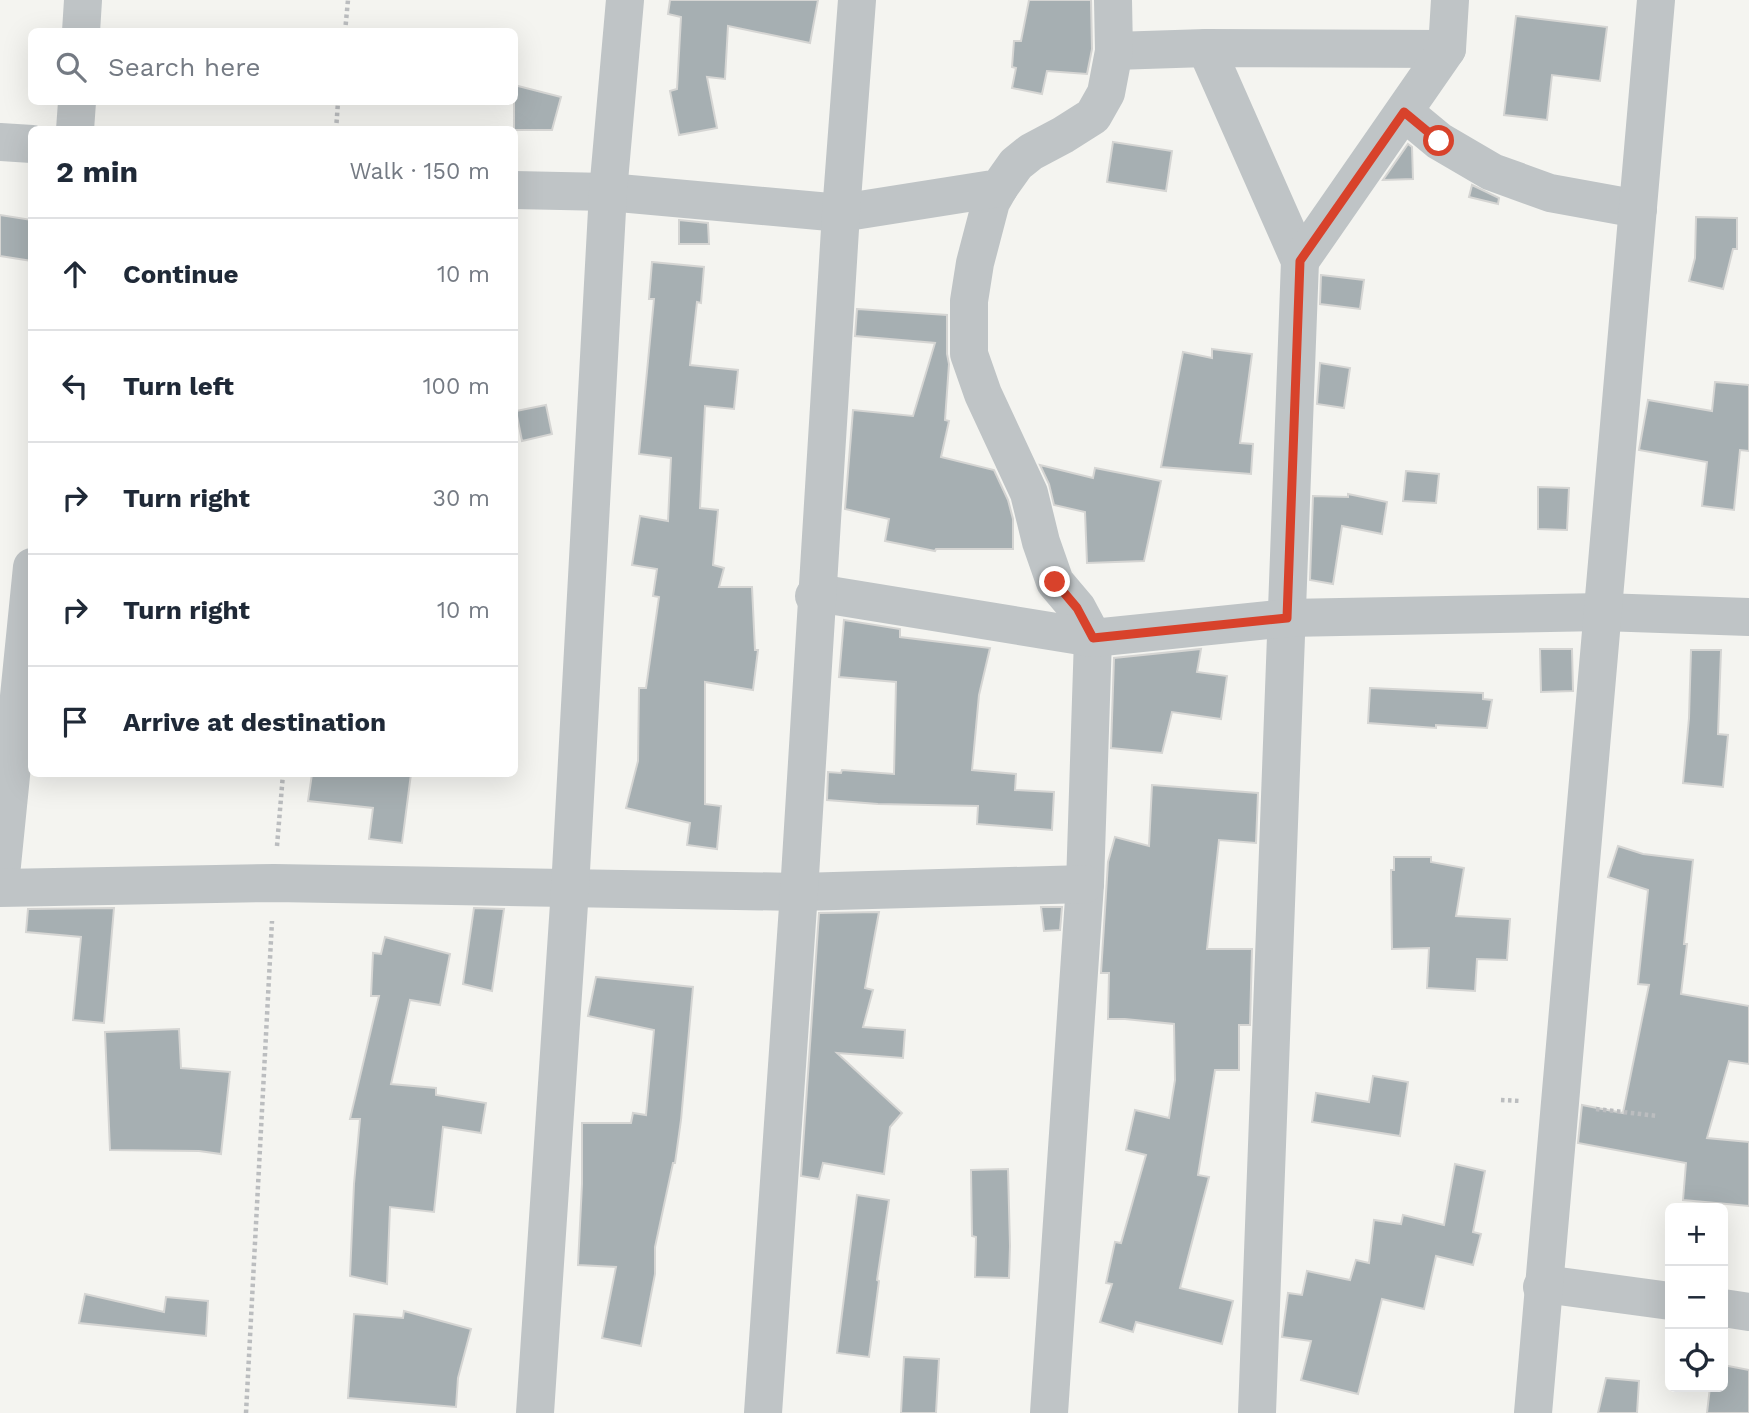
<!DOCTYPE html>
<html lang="en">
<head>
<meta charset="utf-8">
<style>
	:root { --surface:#fff; --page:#f2f2f3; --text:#1f2937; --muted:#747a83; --line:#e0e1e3 }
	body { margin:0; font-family:"Work Sans",sans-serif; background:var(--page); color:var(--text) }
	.controls { position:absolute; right:21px; bottom:21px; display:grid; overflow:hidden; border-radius:10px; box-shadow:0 7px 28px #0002 }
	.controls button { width:63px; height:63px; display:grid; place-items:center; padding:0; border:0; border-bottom:2px solid var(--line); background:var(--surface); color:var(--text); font:35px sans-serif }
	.stop { position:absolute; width:21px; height:21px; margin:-16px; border:5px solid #d8422b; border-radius:50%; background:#fff }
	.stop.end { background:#d8422b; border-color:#fff; box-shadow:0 2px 7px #0008 }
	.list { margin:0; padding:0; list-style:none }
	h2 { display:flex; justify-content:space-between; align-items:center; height:91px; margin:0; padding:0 28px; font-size:30px }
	h2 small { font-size:23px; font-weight:400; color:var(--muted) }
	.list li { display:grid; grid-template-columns:46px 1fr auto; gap:21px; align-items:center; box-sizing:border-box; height:112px; padding:0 28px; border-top:2px solid var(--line) }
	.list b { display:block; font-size:26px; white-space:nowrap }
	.list em { font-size:23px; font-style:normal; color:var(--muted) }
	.icon { flex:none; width:38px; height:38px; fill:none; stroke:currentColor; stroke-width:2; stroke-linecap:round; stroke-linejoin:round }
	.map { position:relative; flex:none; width:1749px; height:1413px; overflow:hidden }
	.search { position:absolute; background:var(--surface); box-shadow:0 7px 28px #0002; left:28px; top:28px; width:490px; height:77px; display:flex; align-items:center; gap:18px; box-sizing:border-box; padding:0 24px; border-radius:10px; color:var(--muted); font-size:26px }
	.panel { position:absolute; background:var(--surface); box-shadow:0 7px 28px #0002; left:28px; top:126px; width:490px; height:651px; border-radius:10px }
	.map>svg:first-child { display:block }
	.building { fill:#a6afb2; stroke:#d5d5d3; stroke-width:2 }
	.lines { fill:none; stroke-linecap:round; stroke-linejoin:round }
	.path { stroke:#bbbdbf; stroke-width:4.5; stroke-dasharray:3.5 3.5; stroke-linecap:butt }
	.street { stroke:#bfc4c6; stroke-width:38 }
	.route { stroke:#d8422b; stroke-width:9 }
</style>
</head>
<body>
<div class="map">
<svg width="1749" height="1413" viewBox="0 0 1749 1413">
	<rect width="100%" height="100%" fill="#f4f4f0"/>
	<!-- building -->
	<g class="building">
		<polygon points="670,0 818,0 810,43 728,26 725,79 707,77 717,128 679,135 670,91 677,89 681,17 668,14"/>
		<polygon points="1029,0 1091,0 1092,49 1087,74 1047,71 1042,94 1012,88 1016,68 1012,67 1014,41 1021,41"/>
		<polygon points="1516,16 1607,27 1600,81 1552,75 1547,120 1504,115"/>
		<polygon points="514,85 561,97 552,130 514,130"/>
		<polygon points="1113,142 1172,151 1166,191 1107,182"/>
		<polygon points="1408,144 1412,147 1413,179 1383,180"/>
		<polygon points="1472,185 1499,198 1498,204 1469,197"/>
		<polygon points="0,215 32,220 32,261 0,256"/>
		<polygon points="1696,217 1737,218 1737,249 1733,249 1723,289 1689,281 1695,258"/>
		<polygon points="679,220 708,223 709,244 679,244"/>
		<polygon points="652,262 704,267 701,303 697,302 690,365 738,370 734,409 705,406 700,508 718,510 713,565 724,568 719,587 752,587 755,650 758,650 753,690 705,682 705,804 721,806 717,849 687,845 690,823 626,808 638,761 639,688 646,688 659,597 653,596 657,569 632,565 640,516 668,521 671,458 639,454 654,299 649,299"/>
		<polygon points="1321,275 1364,280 1360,309 1320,304"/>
		<polygon points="857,309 947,315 947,354 949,364 945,420 949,421 941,457 994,470 1008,500 1013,519 1013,549 936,549 935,551 885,541 889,519 845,509 853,410 913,416 935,343 855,336"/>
		<polygon points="1212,349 1252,354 1240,443 1253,444 1251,474 1161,467 1183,352 1212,358"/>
		<polygon points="1320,363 1350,368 1344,408 1317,404"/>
		<polygon points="1715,382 1749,385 1749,451 1740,450 1734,510 1702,506 1707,462 1639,450 1648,400 1712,411"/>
		<polygon points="546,405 552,434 522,441 516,411"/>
		<polygon points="1040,465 1093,478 1095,468 1161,481 1144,561 1087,563 1085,512 1054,505 1049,484"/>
		<polygon points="1406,471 1439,474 1436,503 1403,501"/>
		<polygon points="1538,487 1569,488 1567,530 1538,529"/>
		<polygon points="1348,494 1387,502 1382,534 1342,526 1333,584 1310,580 1313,496 1348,497"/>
		<polygon points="844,620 900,629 900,637 990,648 979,695 972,770 1016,774 1015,790 1054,792 1052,830 977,824 978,806 878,804 827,800 828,772 841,773 842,770 894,774 896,682 839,677"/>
		<polygon points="1201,649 1197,672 1227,676 1221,719 1172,712 1162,753 1111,748 1114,658"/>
		<polygon points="1540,649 1572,649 1573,691 1541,692"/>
		<polygon points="1691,650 1721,650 1718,734 1728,735 1723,787 1683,783 1689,718"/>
		<polygon points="1370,688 1483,693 1483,699 1492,700 1487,728 1436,725 1436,728 1368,723"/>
		<polygon points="312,774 411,774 402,843 369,839 373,808 308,801"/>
		<polygon points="1152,785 1258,793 1256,843 1219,840 1207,949 1252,949 1250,1025 1239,1025 1239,1070 1215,1070 1198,1175 1209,1177 1180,1288 1233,1301 1222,1344 1136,1322 1133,1332 1100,1322 1112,1284 1106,1283 1115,1242 1121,1243 1146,1155 1126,1150 1135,1110 1169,1118 1175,1080 1174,1024 1125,1019 1108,1019 1109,973 1101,973 1108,862 1115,837 1149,846"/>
		<polygon points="1618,846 1643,854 1693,860 1684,944 1687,944 1681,994 1749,1006 1749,1064 1729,1061 1707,1138 1749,1142 1749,1206 1683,1200 1686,1163 1578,1143 1582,1105 1623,1113 1649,985 1638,984 1648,890 1608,877"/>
		<polygon points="1394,857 1431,857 1431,862 1464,868 1456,916 1510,919 1507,960 1477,959 1475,991 1427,988 1429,948 1392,949 1391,870 1394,870"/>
		<polygon points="1041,907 1062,907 1060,930 1044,931"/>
		<polygon points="114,908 104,1023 73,1020 81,937 26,932 28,909"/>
		<polygon points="474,908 504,909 492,991 463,984"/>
		<polygon points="879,912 865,988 873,990 863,1027 905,1030 903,1058 837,1053 902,1113 890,1127 884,1174 823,1163 819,1179 801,1176 819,913"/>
		<polygon points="385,937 450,954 440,1005 410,1000 391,1084 436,1088 436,1095 486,1103 481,1133 443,1127 434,1212 390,1207 387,1284 350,1276 354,1184 360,1119 350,1119 379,996 371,996 373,953 381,954"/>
		<polygon points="596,977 693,987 681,1120 675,1163 673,1163 655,1247 655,1274 641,1346 602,1338 616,1267 578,1265 582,1184 582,1123 631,1123 633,1113 646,1115 654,1030 588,1016"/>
		<polygon points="179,1029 181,1068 230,1072 221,1154 199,1151 110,1150 105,1032"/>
		<polygon points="1373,1076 1408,1082 1400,1136 1312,1122 1316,1093 1369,1102"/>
		<polygon points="1455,1164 1485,1171 1473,1232 1481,1234 1473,1265 1436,1256 1424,1309 1382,1299 1358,1394 1301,1380 1311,1341 1282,1337 1288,1293 1302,1295 1307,1271 1350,1280 1356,1260 1369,1263 1374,1220 1401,1224 1403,1215 1444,1225"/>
		<polygon points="1008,1169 1010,1246 1009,1278 975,1277 976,1237 972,1236 971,1170"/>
		<polygon points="857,1195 889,1200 877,1280 879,1281 869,1357 837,1353"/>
		<polygon points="85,1294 164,1312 166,1297 208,1301 206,1336 79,1323"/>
		<polygon points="404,1311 471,1329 458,1378 456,1407 348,1398 354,1314 403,1318"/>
		<polygon points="904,1357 939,1359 936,1413 901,1413"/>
		<polygon points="1723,1365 1749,1370 1749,1413 1707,1413 1710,1387 1723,1387"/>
		<polygon points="1606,1378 1639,1381 1637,1413 1598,1413"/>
	</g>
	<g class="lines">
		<!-- path -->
		<g class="path">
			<polyline points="345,32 348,0"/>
			<polyline points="336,130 338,102"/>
			<polyline points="277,846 283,774"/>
			<polyline points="1501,1100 1521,1101"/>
			<polyline points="1596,1109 1658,1116"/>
			<polyline points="246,1413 272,921"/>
		</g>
		<!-- street -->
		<g class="street">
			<polyline points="81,32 83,0"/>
			<polyline points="1206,48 1300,261 1257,1413"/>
			<polyline points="1114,51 1206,48 1447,49"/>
			<polyline points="1404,112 1439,141 1492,172 1550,193 1638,209"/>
			<polyline points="75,130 77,102"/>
			<polyline points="0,142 32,144"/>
			<polyline points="999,188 991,202 975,263 969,301 969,354 983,394 1029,493 1041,542 1055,582 1077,608 1093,638 1085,884 1049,1413"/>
			<polyline points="514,190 608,192 841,213 999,188 1016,164 1031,152 1063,135 1093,116 1106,93 1114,51 1113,0"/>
			<polyline points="1300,261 1447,49 1450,0"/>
			<polyline points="814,596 817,593 1093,638 1287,618 1602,612 1749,617"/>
			<polyline points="0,885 32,567"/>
			<polyline points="0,888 274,883 799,892 1085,884"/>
			<polyline points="1542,1287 1544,1284 1670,1301"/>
			<polyline points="1723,1308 1749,1312"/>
			<polyline points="535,1413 570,889 608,192 625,0"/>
			<polyline points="763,1413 799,892 841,213 857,0"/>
			<polyline points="1533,1413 1656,0"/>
		</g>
	</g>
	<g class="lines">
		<!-- route -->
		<polyline class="route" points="1055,582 1077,608 1093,638 1287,618 1300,261 1404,112 1439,141"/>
	</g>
</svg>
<div class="controls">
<button>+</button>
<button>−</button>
<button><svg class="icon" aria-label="locate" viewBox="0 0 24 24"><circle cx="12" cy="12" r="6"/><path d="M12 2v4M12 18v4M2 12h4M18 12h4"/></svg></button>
</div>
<div class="stop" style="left:1439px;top:141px"></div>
<div class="stop end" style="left:1055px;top:582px"></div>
<div class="search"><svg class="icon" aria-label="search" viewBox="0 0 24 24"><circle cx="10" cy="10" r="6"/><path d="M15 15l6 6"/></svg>Search here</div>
<section class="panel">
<h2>2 min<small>Walk · 150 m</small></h2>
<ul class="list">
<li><svg class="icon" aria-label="ahead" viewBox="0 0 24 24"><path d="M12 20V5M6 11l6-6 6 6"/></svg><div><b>Continue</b></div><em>10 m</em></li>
<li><svg class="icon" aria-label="left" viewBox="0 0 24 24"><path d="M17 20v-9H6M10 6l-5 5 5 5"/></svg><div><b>Turn left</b></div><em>100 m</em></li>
<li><svg class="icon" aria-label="right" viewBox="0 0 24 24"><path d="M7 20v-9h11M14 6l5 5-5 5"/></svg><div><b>Turn right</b></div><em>30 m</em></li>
<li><svg class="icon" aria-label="right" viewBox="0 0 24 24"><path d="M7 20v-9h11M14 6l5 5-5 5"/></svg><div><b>Turn right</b></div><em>10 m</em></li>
<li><svg class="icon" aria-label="arrive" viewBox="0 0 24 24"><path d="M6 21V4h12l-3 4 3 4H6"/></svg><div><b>Arrive at destination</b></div></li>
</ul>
</section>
</div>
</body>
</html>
